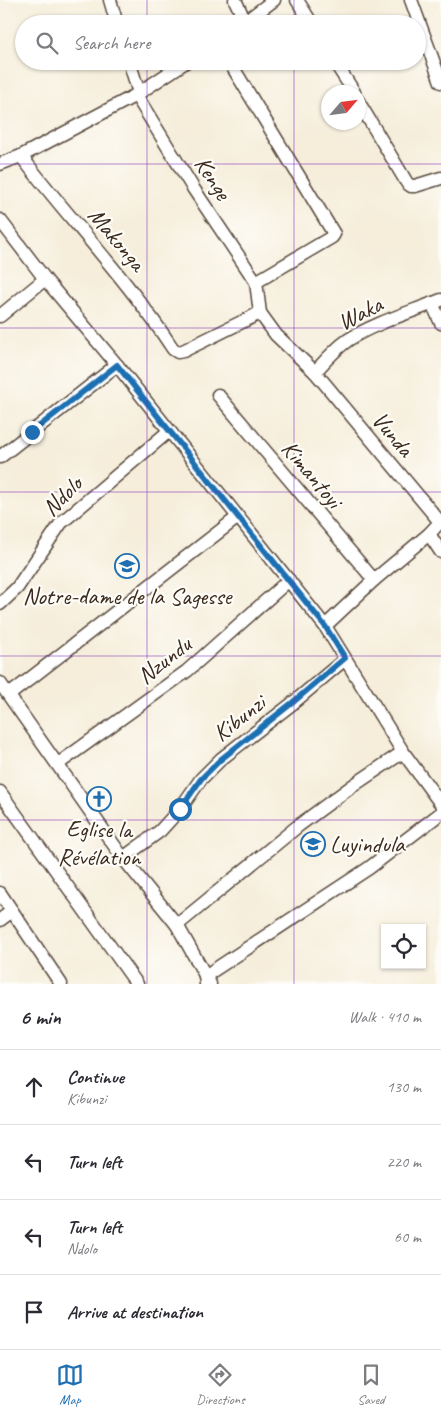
<!DOCTYPE html>
<html lang="en">
<head>
<meta charset="utf-8">
<style>
	:root { --surface:#fff; --page:#f2f2f3; --text:#2b2b33; --muted:#7c7c81; --line:#e1e1e2; --accent:#1f6fb2 }
	body { margin:0; font-family:Caveat,sans-serif; background:var(--page); color:var(--text) }
	.controls { position:absolute; right:15px; bottom:15px; display:grid; overflow:hidden; border-radius:0px; box-shadow:0 1px 4px #0004 }
	.controls button { width:45px; height:45px; display:grid; place-items:center; padding:0; border:0; border-bottom:1px solid var(--line); background:var(--surface); color:var(--text); font:25px sans-serif }
	.compass { position:absolute; left:321px; top:85px; width:45px; height:45px; border-radius:50%; background:var(--surface); box-shadow:0 1px 4px #0004; rotate:62deg }
	.stop { position:absolute; width:15px; height:15px; margin:-11px; border:4px solid #1f6fb2; border-radius:50%; background:#fff }
	.stop.end { background:#1f6fb2; border-color:#fff; box-shadow:0 1px 5px #0008 }
	.list { margin:0; padding:0; list-style:none }
	h2 { display:flex; justify-content:space-between; align-items:center; height:65px; margin:0; padding:0 20px; font-size:21px }
	h2 small { font-size:16px; font-weight:400; color:var(--muted) }
	.list li { display:grid; grid-template-columns:32px 1fr auto; gap:15px; align-items:center; box-sizing:border-box; height:75px; padding:0 20px; border-top:1px solid var(--line) }
	.list b { display:block; font-size:19px; white-space:nowrap }
	.list p { margin:0; font-size:16px; white-space:nowrap; color:var(--muted) }
	.list em { font-size:16px; font-style:normal; color:var(--muted) }
	.icon { flex:none; width:28px; height:28px; fill:none; stroke:currentColor; stroke-width:2; stroke-linecap:round; stroke-linejoin:round }
	.map { position:relative; flex:none; width:441px; height:984px; overflow:hidden }
	.search { position:absolute; background:var(--surface); box-shadow:0 1px 4px #0004; left:15px; right:15px; top:15px; height:55px; display:flex; align-items:center; gap:12px; box-sizing:border-box; padding:0 18px; border-radius:28px; color:var(--muted); font-size:19px }
	.sheet { height:365px; background:var(--surface) }
	nav { display:flex; justify-content:space-around; align-items:center; box-sizing:border-box; height:70px; border-top:1px solid var(--line); background:var(--surface); font-size:14px; color:var(--muted) }
	nav a { display:grid; justify-items:center; gap:2px }
	nav .on { color:var(--accent) }
	.map>svg:first-child { display:block }
	.lines { fill:none; stroke-linecap:round; stroke-linejoin:round }
	.minor-casing { stroke:#57473a; stroke-width:15 }
	.minor { stroke:#fff; stroke-width:12 }
	.route { stroke:#1f6fb2; stroke-width:6 }
	.grid { fill:none; stroke:#7b2cbf; stroke-width:1; stroke-opacity:0.55 }
	.labels { text-anchor:middle; stroke-width:4.5; stroke-linejoin:round; paint-order:stroke }
	.street-label { font-size:24px; fill:#3b2a1e; stroke:#fdfcf7 }
	.poi-label { font-size:24px; fill:#3b2a1e; stroke:#fdfcf7 }
</style>
</head>
<body>
<div class="map">
<svg width="441" height="984" viewBox="0 0 441 984">
	<rect width="100%" height="100%" fill="#fdfcf7"/>
	<filter id="ink" filterUnits="userSpaceOnUse"><feTurbulence type="fractalNoise" baseFrequency=".02" numOctaves="2"/><feDisplacementMap in="SourceGraphic" scale="10" xChannelSelector="R" yChannelSelector="G"/><feConvolveMatrix kernelMatrix="1 2 1 2 8 2 1 2 1" color-interpolation-filters="sRGB"/></filter>
	<filter id="wash" filterUnits="userSpaceOnUse"><feTurbulence type="fractalNoise" baseFrequency=".0096" numOctaves="4" result="noise"/><feDisplacementMap in="SourceGraphic" scale="20" xChannelSelector="R" yChannelSelector="G"/><feGaussianBlur stdDeviation="1.12" result="paint"/><feColorMatrix in="noise" values="0 0 0 0 0 0 0 0 0 0 0 0 0 0 0 0 0 1.4 0 .05"/><feComposite in="paint" operator="in"/></filter>
	<g filter="url(#wash)">
		<rect width="100%" height="100%" fill="#f6eedb"/>
	</g>
	<g filter="url(#ink)">
		<g class="lines">
			<defs>
				<g id="minor">
					<polyline points="110,0 117,24"/>
					<polyline points="235,0 245,21"/>
					<polyline points="297,0 312,24"/>
					<polyline points="411,0 441,82"/>
					<polyline points="242,24 274,0"/>
					<polyline points="129,61 139,93"/>
					<polyline points="334,61 354,92"/>
					<polyline points="136,95 193,188 256,282"/>
					<polyline points="358,101 407,183 411,186 415,186 441,178"/>
					<path d="M21,156C71,221 128,280 173,349L178,352L183,351L260,313L256,282L332,237L334,234L229,61"/>
					<polyline points="0,164 21,156 136,95 187,61"/>
					<polyline points="0,220 45,279 117,365 325,626 403,752 441,804"/>
					<polyline points="432,303 441,323"/>
					<polyline points="260,313 276,335 315,372 440,522"/>
					<polyline points="0,316 45,279"/>
					<path d="M315,372C325,361 335,349 348,340C374,323 412,312 441,300"/>
					<polyline points="218,395 374,580"/>
					<polyline points="0,457 117,365"/>
					<polyline points="429,534 441,552"/>
					<polyline points="0,604 17,588 61,523 169,431"/>
					<polyline points="325,626 374,580 429,534 441,521"/>
					<polyline points="0,683 123,858 177,925 210,984"/>
					<polyline points="9,695 238,517"/>
					<polyline points="58,764 187,671 289,580"/>
					<polyline points="0,792 137,984"/>
					<polyline points="123,858 160,831 180,809 201,779 221,759 293,703 345,659"/>
					<polyline points="0,893 61,984"/>
					<polyline points="0,920 12,911"/>
					<polyline points="177,925 298,826 351,787 403,752"/>
					<polyline points="206,984 205,976 369,868 441,813"/>
				</g>
			</defs>
			<!-- minor casing -->
			<use href="#minor" class="minor-casing"/>
			<!-- minor -->
			<use href="#minor" class="minor"/>
		</g>
	</g>
	<g class="lines" filter="url(#ink)">
		<!-- route -->
		<polyline class="route" points="32,432 117,365 325,626 345,658 292,703 220,760 201,779 180,809"/>
	</g>
	<!-- grid -->
	<path class="grid" d="M147,0V24M294,0V24M147,61V984M294,61V984M0,164H441M0,328H441M0,492H441M0,656H441M0,820H441"/>
	<!-- icons -->
	<defs>
		<symbol id="school-ring" viewBox="-11 -11 22 22"><circle r="9.5" fill="#fdfcf7" stroke="#1f6fb2" stroke-width="1.5"/><path d="M0-5L7-2L0 1L-7-2ZM-4 1L0 2.5L4 1V4Q0 6-4 4Z" fill="#1f6fb2"/></symbol>
		<symbol id="church-ring" viewBox="-11 -11 22 22"><circle r="9.5" fill="#fdfcf7" stroke="#1f6fb2" stroke-width="1.5"/><path d="M-1.2-6h2.4v3.5h3.3v2.4h-3.3V6h-2.4V-.1h-3.3v-2.4h3.3Z" fill="#1f6fb2"/></symbol>
	</defs>
	<g fill-rule="evenodd">
		<use href="#school-ring" x="113" y="552" width="28" height="28"/>
		<use href="#church-ring" x="85" y="785" width="28" height="28"/>
		<use href="#school-ring" x="299" y="830" width="28" height="28"/>
	</g>
	<g class="labels">
		<!-- street labels -->
		<g class="street-label">
			<text transform="translate(213 178) rotate(57)" y="8">Kenge</text>
			<text transform="translate(117 239) rotate(50)" y="8">Makonga</text>
			<text transform="translate(360 313) rotate(-27)" y="8">Waka</text>
			<text transform="translate(393 434) rotate(50)" y="8">Vunda</text>
			<text transform="translate(312 474) rotate(50)" y="8">Kimantoyi</text>
			<text transform="translate(62 496) rotate(-45)" y="8">Ndolo</text>
			<text transform="translate(164 660) rotate(-38)" y="8">Nzundu</text>
			<text transform="translate(239 718) rotate(-38)" y="8">Kibunzi</text>
		</g>
		<!-- poi labels -->
		<g class="poi-label">
			<text x="127" y="604">Notre-dame de la Sagesse</text>
			<text x="99" y="837">Eglise la<tspan x="99" dy="28">Révélation</tspan></text>
			<text x="330" y="852" text-anchor="start">Luyindula</text>
		</g>
	</g>
</svg>
<div class="controls">
<button><svg class="icon" aria-label="locate" viewBox="0 0 24 24"><circle cx="12" cy="12" r="6"/><path d="M12 2v4M12 18v4M2 12h4M18 12h4"/></svg></button>
</div>
<svg class="compass" viewBox="-18 -18 36 36"><path d="M0-13l5 13h-10z" fill="#e53935"/><path d="M0 13l5-13h-10z" fill="#7c7c81"/></svg>
<div class="stop" style="left:180px;top:809px"></div>
<div class="stop end" style="left:32px;top:432px"></div>
<div class="search"><svg class="icon" aria-label="search" viewBox="0 0 24 24"><circle cx="10" cy="10" r="6"/><path d="M15 15l6 6"/></svg>Search here</div>
</div>
<section class="sheet">
<h2>6 min<small>Walk · 410 m</small></h2>
<ul class="list">
<li><svg class="icon" aria-label="ahead" viewBox="0 0 24 24"><path d="M12 20V5M6 11l6-6 6 6"/></svg><div><b>Continue</b><p>Kibunzi</p></div><em>130 m</em></li>
<li><svg class="icon" aria-label="left" viewBox="0 0 24 24"><path d="M17 20v-9H6M10 6l-5 5 5 5"/></svg><div><b>Turn left</b></div><em>220 m</em></li>
<li><svg class="icon" aria-label="left" viewBox="0 0 24 24"><path d="M17 20v-9H6M10 6l-5 5 5 5"/></svg><div><b>Turn left</b><p>Ndolo</p></div><em>60 m</em></li>
<li><svg class="icon" aria-label="arrive" viewBox="0 0 24 24"><path d="M6 21V4h12l-3 4 3 4H6"/></svg><div><b>Arrive at destination</b></div></li>
</ul>
</section>
<nav>
<a class="on"><svg class="icon" aria-label="map" viewBox="0 0 24 24"><path d="M3 6l6-2 6 2 6-2v14l-6 2-6-2-6 2zM9 4v14M15 6v14"/></svg>Map</a>
<a><svg class="icon" aria-label="directions" viewBox="0 0 24 24"><path d="M12 3l9 9-9 9-9-9zM9 14v-3h6M13 9l2 2-2 2"/></svg>Directions</a>
<a><svg class="icon" aria-label="saved" viewBox="0 0 24 24"><path d="M7 4h10v16l-5-4-5 4z"/></svg>Saved</a>
</nav>
</body>
</html>
